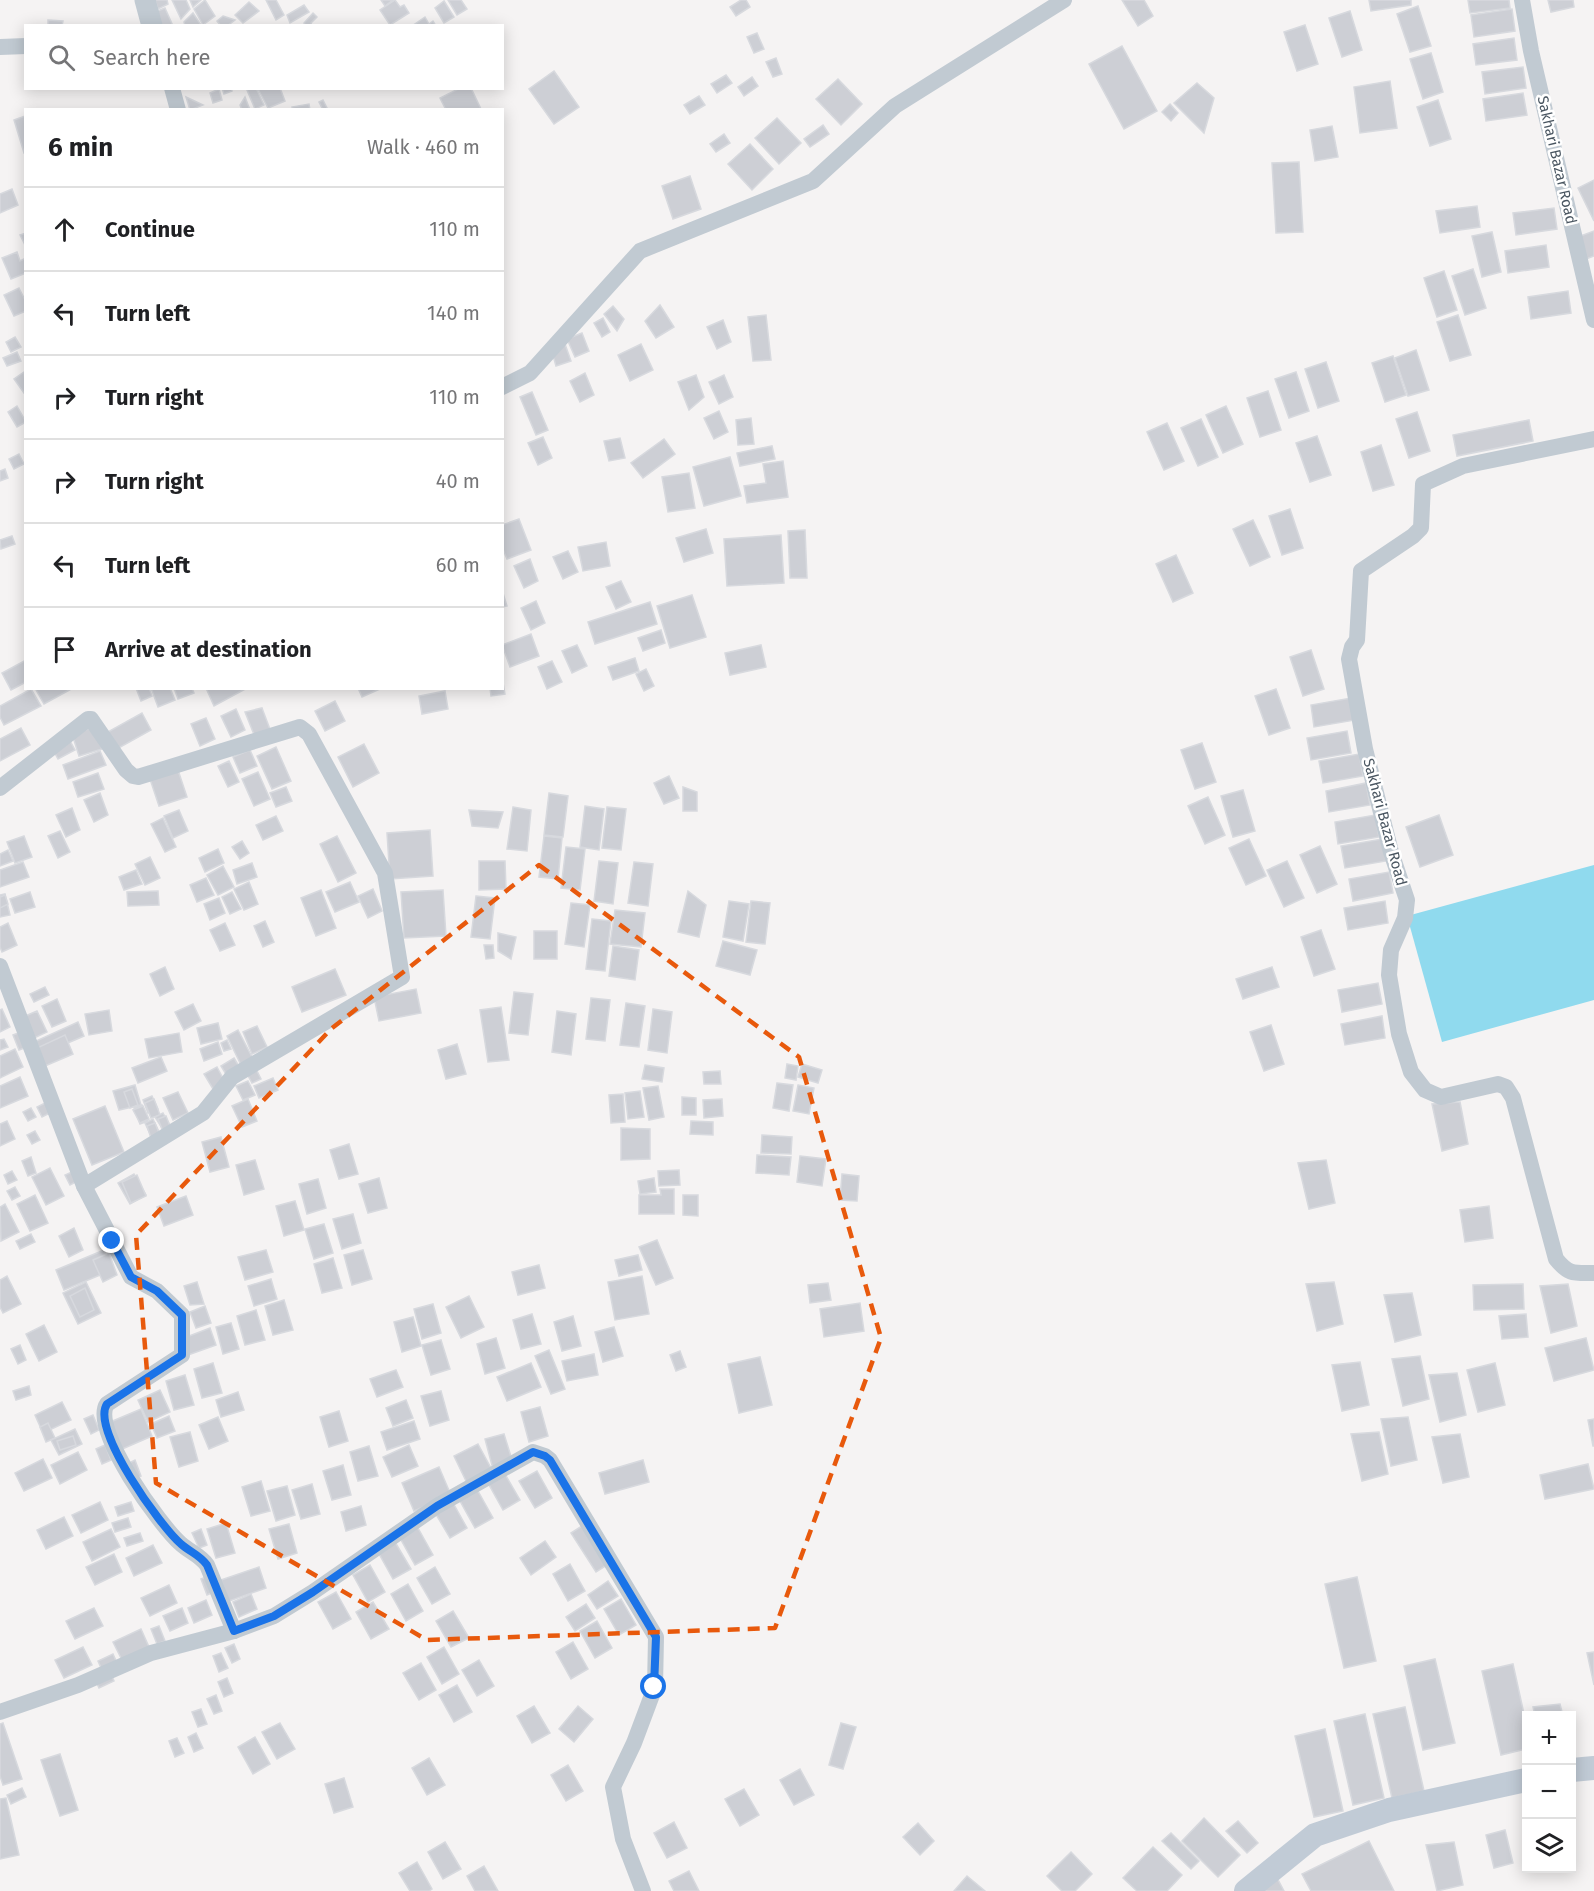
<!DOCTYPE html>
<html lang="en">
<head>
<meta charset="utf-8">
<style>
	:root { --surface:#fff; --page:#f2f2f2; --text:#202124; --muted:#757577; --line:#e0e0e0 }
	body { margin:0; font-family:"Fira Sans",sans-serif; background:var(--page); color:var(--text) }
	.controls { position:absolute; right:18px; bottom:18px; display:grid; overflow:hidden; border-radius:0px; box-shadow:0 3px 15px #0003 }
	.controls button { width:54px; height:54px; display:grid; place-items:center; padding:0; border:0; border-bottom:2px solid var(--line); background:var(--surface); color:var(--text); font:30px sans-serif }
	.stop { position:absolute; width:18px; height:18px; margin:-14px; border:4px solid #1a73e8; border-radius:50%; background:#fff }
	.stop.end { background:#1a73e8; border-color:#fff; box-shadow:0 2px 6px #0008 }
	.list { margin:0; padding:0; list-style:none }
	h2 { display:flex; justify-content:space-between; align-items:center; height:78px; margin:0; padding:0 24px; font-size:26px }
	h2 small { font-size:20px; font-weight:400; color:var(--muted) }
	.list li { display:grid; grid-template-columns:39px 1fr auto; gap:18px; align-items:center; box-sizing:border-box; height:84px; padding:0 24px; border-top:2px solid var(--line) }
	.list b { display:block; font-size:22px; white-space:nowrap }
	.list em { font-size:20px; font-style:normal; color:var(--muted) }
	.icon { flex:none; width:33px; height:33px; fill:none; stroke:currentColor; stroke-width:2; stroke-linecap:round; stroke-linejoin:round }
	.map { position:relative; flex:none; width:1594px; height:1891px; overflow:hidden }
	.search { position:absolute; background:var(--surface); box-shadow:0 3px 15px #0003; left:24px; top:24px; width:480px; height:66px; display:flex; align-items:center; gap:15px; box-sizing:border-box; padding:0 21px; border-radius:0px; color:var(--muted); font-size:22px }
	.panel { position:absolute; background:var(--surface); box-shadow:0 3px 15px #0003; left:24px; top:108px; width:480px; height:582px; border-radius:0px }
	.map>svg:first-child { display:block }
	.water { fill:#90daee }
	.building { fill:#cdcfd5; stroke:#d7d9de; stroke-width:1.5 }
	.lines { fill:none; stroke-linecap:round; stroke-linejoin:round }
	.minor { stroke:#c1cad2; stroke-width:16 }
	.tertiary { stroke:#c1cad2; stroke-width:21 }
	.secondary { stroke:#c1cbd6; stroke-width:24 }
	.route { stroke:#1a73e8; stroke-width:8 }
	.marked { fill:none; stroke:#e8590c; stroke-width:4.5; stroke-dasharray:12 8; stroke-linejoin:round }
	.labels { text-anchor:middle; stroke-width:5; stroke-linejoin:round; paint-order:stroke }
	.street-label { font-size:15px; fill:#4a5661; stroke:#fff }
</style>
</head>
<body>
<div class="map">
<svg width="1594" height="1891" viewBox="0 0 1594 1891">
	<rect width="100%" height="100%" fill="#f5f3f3"/>
	<!-- water -->
	<polygon class="water" points="1594,865 1594,1000 1442,1042 1407,916"/>
	<!-- building -->
	<g class="building">
		<polygon points="155,0 167,0 168,4 158,9"/>
		<polygon points="172,0 186,0 190,9 181,19"/>
		<polygon points="190,0 201,0 193,7"/>
		<polygon points="205,0 215,16 203,25 194,9"/>
		<polygon points="266,0 276,0 284,15 276,20"/>
		<polygon points="381,0 393,0 385,6"/>
		<polygon points="395,0 400,7 404,5 409,13 390,25 380,10"/>
		<polygon points="448,0 461,0 467,9 457,15"/>
		<polygon points="741,0 746,0 750,7 736,16 730,7"/>
		<polygon points="1122,0 1144,0 1153,16 1138,26"/>
		<polygon points="1369,0 1411,0 1411,5 1371,11"/>
		<polygon points="1468,0 1509,0 1510,8 1470,13"/>
		<polygon points="1548,0 1573,0 1574,7 1551,12"/>
		<polygon points="444,1 454,17 444,23 435,8"/>
		<polygon points="249,2 259,11 243,23 235,15"/>
		<polygon points="304,5 309,12 290,23 287,15"/>
		<polygon points="1418,6 1431,46 1410,52 1397,14"/>
		<polygon points="165,8 173,26 155,26 150,14"/>
		<polygon points="1512,9 1515,31 1474,37 1471,15"/>
		<polygon points="1350,11 1362,50 1342,57 1329,18"/>
		<polygon points="193,13 201,25 185,26 184,22"/>
		<polygon points="313,13 317,17 311,23 312,26 306,26 304,23"/>
		<polygon points="223,16 235,20 227,26 221,26 217,21"/>
		<polygon points="425,17 429,24 433,21 436,26 412,26"/>
		<polygon points="48,20 63,21 62,26 48,26"/>
		<polygon points="1305,25 1318,64 1297,71 1284,32"/>
		<polygon points="757,33 764,49 754,53 747,37"/>
		<polygon points="1514,38 1517,60 1476,65 1473,44"/>
		<polygon points="1122,46 1157,111 1124,129 1089,64"/>
		<polygon points="1431,53 1443,92 1423,99 1410,59"/>
		<polygon points="776,58 782,74 773,77 766,62"/>
		<polygon points="1523,67 1526,88 1485,94 1482,72"/>
		<polygon points="554,71 579,107 554,124 529,89"/>
		<polygon points="726,75 732,83 717,93 711,84"/>
		<polygon points="752,77 758,86 744,96 738,87"/>
		<polygon points="838,79 862,104 841,125 816,99"/>
		<polygon points="1390,81 1397,128 1360,133 1354,87"/>
		<polygon points="1197,83 1214,98 1204,133 1174,103"/>
		<polygon points="222,88 231,88 232,91 224,94"/>
		<polygon points="251,88 256,88 264,105 255,109 247,90"/>
		<polygon points="280,88 285,101 268,108 258,89"/>
		<polygon points="460,88 471,88 481,109 446,110 440,98"/>
		<polygon points="219,89 222,100 213,103 210,93"/>
		<polygon points="1523,93 1527,115 1486,121 1483,99"/>
		<polygon points="699,96 705,105 690,114 684,105"/>
		<polygon points="186,97 203,105 190,110"/>
		<polygon points="245,97 250,110 242,110 240,105"/>
		<polygon points="323,100 328,110 323,110 319,102"/>
		<polygon points="1438,100 1451,139 1430,146 1417,107"/>
		<polygon points="309,104 310,110 293,110 292,107"/>
		<polygon points="1170,104 1178,113 1171,121 1162,112"/>
		<polygon points="25,116 26,152 24,153 14,120"/>
		<polygon points="777,118 801,143 779,164 755,138"/>
		<polygon points="823,125 829,134 810,147 804,139"/>
		<polygon points="1332,126 1338,157 1315,161 1310,130"/>
		<polygon points="724,134 730,143 716,152 710,144"/>
		<polygon points="750,144 773,169 752,190 728,164"/>
		<polygon points="1299,162 1303,232 1276,233 1272,163"/>
		<polygon points="690,176 701,209 673,219 662,186"/>
		<polygon points="1594,180 1594,221 1578,188"/>
		<polygon points="12,189 18,205 0,213 0,194"/>
		<polygon points="1477,206 1480,227 1440,233 1436,211"/>
		<polygon points="1554,208 1557,229 1516,235 1513,213"/>
		<polygon points="1594,231 1594,256 1586,259 1578,237"/>
		<polygon points="1492,232 1501,272 1482,277 1472,236"/>
		<polygon points="26,233 26,247 20,235"/>
		<polygon points="1546,245 1549,267 1508,273 1505,251"/>
		<polygon points="17,252 20,261 26,258 26,273 11,279 2,258"/>
		<polygon points="1473,269 1486,308 1465,315 1452,276"/>
		<polygon points="1444,271 1457,310 1437,317 1424,278"/>
		<polygon points="19,288 26,302 26,311 14,316 4,295"/>
		<polygon points="1568,291 1571,313 1531,319 1528,297"/>
		<polygon points="660,305 674,327 656,338 645,321"/>
		<polygon points="613,306 624,319 617,331 604,314"/>
		<polygon points="766,315 771,360 753,361 748,317"/>
		<polygon points="1458,315 1471,355 1450,361 1437,322"/>
		<polygon points="603,318 610,332 602,337 594,323"/>
		<polygon points="723,320 731,342 717,349 707,327"/>
		<polygon points="582,333 589,351 575,357 567,339"/>
		<polygon points="15,337 21,347 11,352 6,342"/>
		<polygon points="565,344 571,361 556,366 552,352"/>
		<polygon points="641,344 653,370 630,381 618,355"/>
		<polygon points="1416,350 1429,390 1408,396 1395,358"/>
		<polygon points="17,352 21,361 7,366 3,358"/>
		<polygon points="1393,356 1406,395 1385,402 1372,363"/>
		<polygon points="1326,362 1339,401 1318,408 1305,369"/>
		<polygon points="24,372 26,392 24,393 14,379"/>
		<polygon points="1296,372 1309,411 1289,418 1275,379"/>
		<polygon points="585,373 594,395 580,402 570,381"/>
		<polygon points="696,375 704,397 689,410 678,382"/>
		<polygon points="724,375 733,397 719,404 709,382"/>
		<polygon points="1268,391 1281,430 1260,437 1247,398"/>
		<polygon points="532,392 548,430 536,435 520,397"/>
		<polygon points="17,406 26,422 17,427 8,412"/>
		<polygon points="1226,406 1243,444 1223,453 1206,415"/>
		<polygon points="719,411 728,432 714,439 704,418"/>
		<polygon points="1417,412 1430,451 1409,458 1396,419"/>
		<polygon points="751,418 754,444 738,445 736,420"/>
		<polygon points="1201,419 1218,457 1198,466 1181,428"/>
		<polygon points="1529,420 1533,441 1457,456 1453,435"/>
		<polygon points="1167,423 1184,461 1164,470 1147,432"/>
		<polygon points="1317,436 1331,475 1310,482 1296,443"/>
		<polygon points="543,437 552,458 538,465 528,443"/>
		<polygon points="620,438 625,458 609,461 604,441"/>
		<polygon points="664,439 675,454 643,478 631,463"/>
		<polygon points="1381,445 1394,485 1373,491 1361,452"/>
		<polygon points="772,446 775,459 740,466 737,453"/>
		<polygon points="19,454 24,464 14,469 9,459"/>
		<polygon points="730,457 741,496 704,506 693,467"/>
		<polygon points="783,461 788,497 747,503 744,486 766,483 763,464"/>
		<polygon points="5,469 8,478 0,481 0,471"/>
		<polygon points="689,473 695,508 668,512 662,477"/>
		<polygon points="1290,509 1303,548 1282,555 1269,516"/>
		<polygon points="519,519 531,550 507,559 502,547 502,525"/>
		<polygon points="1253,520 1270,557 1250,566 1233,529"/>
		<polygon points="706,529 713,553 684,562 676,538"/>
		<polygon points="805,530 807,578 790,578 788,531"/>
		<polygon points="781,535 784,583 727,586 724,539"/>
		<polygon points="12,536 15,544 1,549 0,540"/>
		<polygon points="606,542 610,566 583,571 578,547"/>
		<polygon points="568,551 578,572 563,579 553,557"/>
		<polygon points="1176,555 1193,593 1173,602 1156,564"/>
		<polygon points="530,559 538,581 524,588 514,566"/>
		<polygon points="621,581 631,602 616,609 606,587"/>
		<polygon points="502,590 507,606 502,607"/>
		<polygon points="692,595 706,637 670,648 657,606"/>
		<polygon points="536,601 545,623 531,630 521,608"/>
		<polygon points="650,602 657,624 595,644 588,622"/>
		<polygon points="661,630 665,643 643,651 638,638"/>
		<polygon points="531,634 539,656 510,667 502,645"/>
		<polygon points="577,645 587,666 572,673 562,651"/>
		<polygon points="761,645 766,667 730,675 725,653"/>
		<polygon points="1311,650 1324,689 1303,696 1290,657"/>
		<polygon points="635,658 639,671 613,680 608,667"/>
		<polygon points="26,660 26,682 11,690 2,673"/>
		<polygon points="552,661 562,682 547,689 538,667"/>
		<polygon points="646,669 654,686 644,691 636,674"/>
		<polygon points="502,677 505,694 491,696 490,688 502,688"/>
		<polygon points="35,688 73,688 44,704"/>
		<polygon points="136,688 149,688 152,696 141,701"/>
		<polygon points="151,688 170,688 175,700 158,707"/>
		<polygon points="174,688 192,688 194,693 178,699"/>
		<polygon points="206,688 247,688 214,706"/>
		<polygon points="358,688 382,688 362,697"/>
		<polygon points="31,689 41,706 4,725 0,717 0,706"/>
		<polygon points="1276,689 1290,728 1269,735 1255,696"/>
		<polygon points="445,691 448,709 422,714 419,696"/>
		<polygon points="1351,698 1355,720 1314,727 1311,705"/>
		<polygon points="335,701 345,721 325,731 315,711"/>
		<polygon points="262,708 271,732 255,737 245,712"/>
		<polygon points="236,709 245,730 231,737 221,716"/>
		<polygon points="142,713 151,730 115,750 106,733"/>
		<polygon points="206,718 215,739 200,746 191,724"/>
		<polygon points="95,727 102,749 79,756 72,734"/>
		<polygon points="21,728 30,745 0,761 0,739"/>
		<polygon points="1347,731 1351,753 1311,760 1307,738"/>
		<polygon points="69,739 75,750 58,759 52,748"/>
		<polygon points="1202,743 1216,782 1195,789 1181,750"/>
		<polygon points="364,744 379,773 353,787 338,757"/>
		<polygon points="276,747 291,781 272,789 257,756"/>
		<polygon points="250,750 257,766 240,773 233,757"/>
		<polygon points="100,751 106,765 68,779 63,765"/>
		<polygon points="1359,754 1363,776 1323,783 1319,761"/>
		<polygon points="229,761 239,782 228,787 218,766"/>
		<polygon points="178,770 187,797 159,806 150,779"/>
		<polygon points="258,772 270,799 254,806 242,779"/>
		<polygon points="98,773 104,789 78,797 73,782"/>
		<polygon points="669,776 679,798 664,804 654,783"/>
		<polygon points="1366,783 1370,805 1329,812 1326,791"/>
		<polygon points="286,787 292,801 276,807 270,793"/>
		<polygon points="683,787 697,792 697,811 683,811"/>
		<polygon points="1243,790 1255,831 1233,837 1221,796"/>
		<polygon points="100,793 108,815 94,822 84,800"/>
		<polygon points="549,793 568,796 563,837 544,835"/>
		<polygon points="1208,797 1225,835 1205,844 1188,806"/>
		<polygon points="585,806 604,809 599,850 580,847"/>
		<polygon points="513,807 531,810 527,851 507,849"/>
		<polygon points="607,807 626,809 621,850 602,848"/>
		<polygon points="72,808 80,830 66,837 56,815"/>
		<polygon points="179,810 188,831 173,838 164,816"/>
		<polygon points="469,810 503,812 498,828 472,826"/>
		<polygon points="1375,815 1379,837 1338,844 1335,822"/>
		<polygon points="1439,815 1453,855 1420,867 1406,827"/>
		<polygon points="276,816 283,831 263,840 256,825"/>
		<polygon points="163,818 176,847 165,852 151,824"/>
		<polygon points="430,830 433,876 390,879 387,833"/>
		<polygon points="60,831 70,852 58,858 48,836"/>
		<polygon points="24,836 32,857 15,863 7,842"/>
		<polygon points="337,836 356,873 338,882 320,844"/>
		<polygon points="544,836 562,838 558,879 539,877"/>
		<polygon points="1249,839 1266,876 1246,885 1229,848"/>
		<polygon points="1382,839 1386,861 1345,868 1341,846"/>
		<polygon points="242,841 249,853 240,859 232,847"/>
		<polygon points="1320,846 1337,884 1317,893 1300,855"/>
		<polygon points="566,847 585,849 580,890 561,888"/>
		<polygon points="218,849 224,863 205,872 199,858"/>
		<polygon points="8,850 13,861 0,866 0,854"/>
		<polygon points="150,857 160,878 145,885 135,864"/>
		<polygon points="479,861 505,861 506,889 479,890"/>
		<polygon points="599,861 618,863 613,904 594,901"/>
		<polygon points="1287,861 1304,898 1284,907 1267,870"/>
		<polygon points="23,862 29,877 0,887 0,870"/>
		<polygon points="634,862 653,864 648,906 628,903"/>
		<polygon points="252,863 257,877 237,884 233,870"/>
		<polygon points="223,866 234,887 218,895 207,875"/>
		<polygon points="136,870 142,884 124,890 119,877"/>
		<polygon points="1389,872 1393,893 1353,901 1349,879"/>
		<polygon points="206,878 214,895 197,902 190,885"/>
		<polygon points="249,882 258,904 244,910 234,889"/>
		<polygon points="350,882 359,902 335,912 326,892"/>
		<polygon points="373,889 382,911 368,918 358,896"/>
		<polygon points="321,890 336,928 316,936 301,898"/>
		<polygon points="443,890 446,936 404,938 401,892"/>
		<polygon points="158,891 159,905 128,906 127,892"/>
		<polygon points="688,891 706,905 699,937 678,932"/>
		<polygon points="30,892 35,907 15,913 10,899"/>
		<polygon points="232,892 241,909 230,914 222,897"/>
		<polygon points="5,894 10,915 0,917 0,895"/>
		<polygon points="5,895 8,904 0,908 0,897"/>
		<polygon points="476,896 495,898 490,939 471,937"/>
		<polygon points="219,898 225,913 210,920 204,904"/>
		<polygon points="729,901 749,904 743,941 723,937"/>
		<polygon points="751,901 770,903 765,944 746,942"/>
		<polygon points="1385,901 1388,923 1348,930 1344,908"/>
		<polygon points="571,903 590,905 584,947 565,944"/>
		<polygon points="615,910 645,913 641,947 610,944"/>
		<polygon points="592,919 611,921 605,971 586,969"/>
		<polygon points="265,921 274,942 263,947 254,926"/>
		<polygon points="8,923 17,945 2,952 0,947 0,927"/>
		<polygon points="225,923 235,945 220,951 210,930"/>
		<polygon points="1321,930 1335,969 1314,976 1301,937"/>
		<rect x="534" y="931" width="23" height="28"/>
		<polygon points="498,933 516,937 511,959 498,951"/>
		<polygon points="723,941 757,950 750,975 716,966"/>
		<polygon points="484,945 493,945 494,958 486,959"/>
		<polygon points="613,946 639,950 635,980 609,976"/>
		<polygon points="165,967 174,989 160,996 150,974"/>
		<polygon points="1272,967 1279,987 1243,999 1236,979"/>
		<polygon points="335,969 346,995 302,1012 292,987"/>
		<polygon points="1378,983 1382,1004 1342,1012 1338,990"/>
		<polygon points="45,987 49,995 34,1002 30,994"/>
		<polygon points="416,989 421,1013 379,1021 374,997"/>
		<polygon points="514,992 533,994 528,1035 509,1033"/>
		<polygon points="591,998 610,1000 605,1041 586,1039"/>
		<polygon points="57,999 66,1021 52,1027 42,1006"/>
		<polygon points="626,1003 645,1006 639,1047 620,1045"/>
		<polygon points="193,1004 201,1021 184,1030 175,1012"/>
		<polygon points="501,1007 509,1060 488,1062 480,1010"/>
		<polygon points="2,1009 10,1027 0,1032 0,1010"/>
		<polygon points="653,1009 672,1012 667,1053 648,1050"/>
		<polygon points="109,1010 112,1031 89,1035 85,1014"/>
		<polygon points="37,1011 47,1032 32,1039 23,1017"/>
		<polygon points="557,1011 576,1014 571,1055 552,1052"/>
		<polygon points="1382,1016 1385,1038 1345,1045 1341,1024"/>
		<polygon points="78,1022 84,1036 42,1054 36,1041"/>
		<polygon points="218,1023 222,1039 201,1044 197,1028"/>
		<polygon points="1271,1025 1284,1064 1264,1071 1250,1032"/>
		<polygon points="257,1026 267,1047 252,1054 243,1032"/>
		<polygon points="238,1030 253,1059 241,1065 227,1036"/>
		<polygon points="21,1032 27,1047 19,1050 13,1035"/>
		<polygon points="179,1033 182,1052 149,1058 145,1039"/>
		<polygon points="65,1035 73,1054 45,1066 37,1048"/>
		<polygon points="4,1039 8,1047 0,1050 0,1040"/>
		<polygon points="227,1040 231,1049 224,1051 221,1043"/>
		<polygon points="218,1042 222,1054 204,1061 200,1049"/>
		<polygon points="457,1044 466,1074 446,1079 438,1050"/>
		<polygon points="15,1049 23,1067 0,1078 0,1056"/>
		<polygon points="161,1057 167,1071 138,1083 132,1068"/>
		<polygon points="234,1058 240,1068 227,1076 221,1066"/>
		<polygon points="787,1064 798,1066 796,1080 785,1078"/>
		<polygon points="802,1064 822,1070 818,1083 798,1077"/>
		<polygon points="254,1065 261,1079 252,1083 245,1070"/>
		<polygon points="645,1065 664,1068 662,1082 642,1079"/>
		<polygon points="217,1067 225,1082 213,1089 204,1074"/>
		<polygon points="720,1071 721,1084 704,1084 703,1072"/>
		<polygon points="20,1077 28,1096 0,1108 0,1086"/>
		<polygon points="273,1078 278,1090 259,1098 254,1086"/>
		<polygon points="248,1081 255,1095 243,1100 236,1086"/>
		<polygon points="777,1083 793,1085 789,1111 773,1108"/>
		<polygon points="135,1085 141,1105 119,1110 113,1091"/>
		<polygon points="798,1085 814,1088 809,1114 793,1111"/>
		<polygon points="658,1086 664,1117 649,1120 643,1088"/>
		<polygon points="132,1089 138,1105 130,1108 124,1092"/>
		<polygon points="640,1091 644,1117 628,1119 625,1093"/>
		<polygon points="178,1092 188,1113 173,1120 163,1098"/>
		<polygon points="623,1094 625,1122 611,1123 609,1095"/>
		<polygon points="152,1096 158,1109 148,1113 143,1100"/>
		<polygon points="682,1097 696,1098 696,1115 682,1115"/>
		<polygon points="154,1099 160,1115 151,1118 145,1103"/>
		<polygon points="248,1099 257,1121 242,1127 232,1106"/>
		<polygon points="722,1099 723,1116 704,1118 703,1100"/>
		<polygon points="1460,1102 1468,1144 1442,1151 1432,1104"/>
		<polygon points="45,1103 50,1113 42,1117 37,1107"/>
		<polygon points="142,1105 148,1121 140,1124 134,1108"/>
		<polygon points="105,1106 124,1152 92,1165 73,1119"/>
		<polygon points="143,1106 149,1119 140,1123 133,1110"/>
		<polygon points="31,1108 36,1117 28,1121 23,1112"/>
		<polygon points="163,1113 171,1127 164,1131 155,1117"/>
		<polygon points="166,1116 172,1131 164,1134 158,1119"/>
		<polygon points="153,1119 159,1132 151,1136 145,1123"/>
		<polygon points="7,1121 15,1139 0,1146 0,1124"/>
		<polygon points="691,1121 713,1122 713,1135 690,1134"/>
		<polygon points="155,1123 161,1138 152,1141 147,1126"/>
		<polygon points="621,1128 650,1129 650,1159 621,1160"/>
		<polygon points="35,1131 40,1140 32,1144 27,1135"/>
		<polygon points="762,1135 792,1137 791,1154 761,1153"/>
		<polygon points="221,1137 229,1167 210,1172 202,1142"/>
		<polygon points="349,1144 358,1174 339,1179 330,1150"/>
		<polygon points="757,1155 791,1157 789,1175 756,1173"/>
		<polygon points="800,1156 826,1159 822,1186 797,1182"/>
		<polygon points="31,1157 36,1173 28,1176 22,1161"/>
		<polygon points="255,1160 264,1189 244,1195 236,1165"/>
		<polygon points="1326,1160 1335,1203 1309,1209 1298,1163"/>
		<polygon points="50,1168 64,1196 46,1205 32,1177"/>
		<polygon points="679,1170 680,1185 659,1186 658,1171"/>
		<polygon points="12,1171 17,1180 8,1184 4,1175"/>
		<polygon points="74,1171 78,1181 70,1185 65,1175"/>
		<polygon points="134,1174 146,1195 130,1204 118,1183"/>
		<polygon points="842,1174 859,1176 857,1201 840,1200"/>
		<polygon points="137,1175 146,1196 131,1203 122,1182"/>
		<polygon points="379,1178 387,1208 368,1213 359,1184"/>
		<polygon points="654,1178 656,1192 640,1194 638,1181"/>
		<polygon points="318,1179 326,1208 307,1214 299,1184"/>
		<polygon points="15,1187 20,1196 12,1200 7,1191"/>
		<polygon points="660,1189 674,1189 674,1214 639,1214 639,1195 661,1195"/>
		<polygon points="35,1195 48,1223 30,1231 17,1204"/>
		<polygon points="683,1195 698,1195 698,1216 683,1215"/>
		<polygon points="186,1196 193,1215 164,1226 157,1207"/>
		<polygon points="295,1201 304,1230 284,1236 276,1206"/>
		<polygon points="5,1204 19,1232 1,1241 0,1207"/>
		<polygon points="1489,1206 1493,1238 1465,1242 1460,1210"/>
		<polygon points="353,1214 361,1243 342,1249 333,1219"/>
		<polygon points="324,1224 333,1253 314,1259 305,1229"/>
		<polygon points="74,1228 83,1250 69,1257 59,1236"/>
		<polygon points="31,1234 35,1242 20,1249 16,1241"/>
		<polygon points="657,1240 673,1278 656,1285 639,1247"/>
		<polygon points="104,1250 112,1270 64,1290 56,1270"/>
		<polygon points="266,1250 273,1272 245,1280 238,1257"/>
		<polygon points="363,1250 372,1279 352,1285 344,1255"/>
		<polygon points="109,1253 117,1275 103,1282 93,1260"/>
		<polygon points="638,1255 642,1270 619,1276 615,1260"/>
		<polygon points="333,1258 342,1288 322,1293 314,1264"/>
		<polygon points="539,1265 545,1288 518,1295 512,1272"/>
		<polygon points="7,1276 21,1304 3,1313 0,1307 0,1280"/>
		<polygon points="642,1276 649,1314 615,1320 608,1282"/>
		<polygon points="271,1279 277,1299 254,1306 248,1286"/>
		<polygon points="86,1282 101,1313 78,1324 63,1293"/>
		<polygon points="197,1282 204,1304 190,1305 184,1286"/>
		<polygon points="1334,1282 1343,1324 1317,1331 1306,1284"/>
		<polygon points="828,1283 831,1300 810,1303 808,1285"/>
		<polygon points="1523,1284 1524,1309 1474,1310 1473,1285"/>
		<polygon points="1568,1284 1577,1326 1551,1333 1540,1286"/>
		<polygon points="85,1288 94,1310 80,1317 70,1296"/>
		<polygon points="1412,1293 1421,1335 1395,1342 1384,1295"/>
		<polygon points="469,1296 484,1327 461,1338 446,1307"/>
		<polygon points="284,1300 293,1330 273,1335 265,1306"/>
		<polygon points="860,1303 864,1331 824,1337 820,1309"/>
		<polygon points="433,1304 441,1333 422,1339 414,1309"/>
		<polygon points="205,1306 211,1323 196,1328 190,1312"/>
		<polygon points="256,1310 265,1340 245,1345 237,1316"/>
		<polygon points="532,1314 541,1344 521,1349 513,1320"/>
		<polygon points="1526,1314 1528,1337 1502,1339 1499,1316"/>
		<polygon points="573,1316 581,1346 562,1351 554,1322"/>
		<polygon points="413,1317 421,1346 402,1352 394,1322"/>
		<polygon points="231,1323 239,1349 223,1354 216,1327"/>
		<polygon points="44,1325 57,1352 39,1361 26,1334"/>
		<polygon points="614,1327 623,1356 603,1362 595,1332"/>
		<polygon points="210,1328 216,1345 188,1355 184,1338"/>
		<polygon points="496,1338 505,1368 485,1374 477,1344"/>
		<polygon points="1586,1338 1594,1370 1554,1381 1545,1348"/>
		<polygon points="441,1340 450,1369 431,1375 422,1345"/>
		<polygon points="20,1345 26,1360 18,1364 11,1349"/>
		<polygon points="549,1350 565,1389 551,1394 535,1356"/>
		<polygon points="680,1351 686,1367 676,1371 670,1355"/>
		<polygon points="594,1354 598,1375 567,1381 562,1361"/>
		<polygon points="1420,1356 1429,1399 1403,1406 1392,1359"/>
		<polygon points="760,1357 772,1405 739,1413 728,1364"/>
		<polygon points="1360,1362 1369,1405 1342,1411 1332,1365"/>
		<polygon points="213,1363 222,1393 202,1398 194,1369"/>
		<polygon points="531,1363 541,1387 507,1401 497,1377"/>
		<polygon points="1495,1363 1505,1405 1478,1412 1467,1370"/>
		<polygon points="396,1370 403,1387 377,1397 370,1379"/>
		<polygon points="1457,1373 1466,1415 1440,1422 1429,1375"/>
		<polygon points="185,1375 194,1405 174,1410 166,1381"/>
		<polygon points="29,1386 31,1395 16,1400 13,1391"/>
		<polygon points="160,1390 170,1412 148,1422 138,1400"/>
		<polygon points="441,1391 449,1420 430,1426 421,1396"/>
		<polygon points="238,1392 244,1410 221,1417 216,1400"/>
		<polygon points="406,1400 413,1418 393,1426 386,1408"/>
		<polygon points="62,1402 71,1420 43,1433 35,1415"/>
		<polygon points="540,1407 548,1436 529,1442 521,1412"/>
		<polygon points="141,1409 152,1436 120,1450 108,1423"/>
		<polygon points="339,1411 348,1441 329,1447 320,1417"/>
		<polygon points="93,1415 99,1430 91,1434 84,1419"/>
		<polygon points="169,1416 175,1431 157,1438 151,1424"/>
		<polygon points="218,1417 228,1441 209,1449 199,1425"/>
		<polygon points="1408,1417 1417,1460 1391,1466 1381,1419"/>
		<polygon points="1594,1419 1594,1446 1593,1446 1588,1420"/>
		<polygon points="414,1421 420,1439 387,1450 381,1432"/>
		<polygon points="48,1423 55,1438 46,1442 40,1427"/>
		<polygon points="75,1429 82,1444 59,1455 51,1440"/>
		<polygon points="190,1432 198,1461 179,1467 170,1437"/>
		<polygon points="1379,1432 1388,1474 1362,1481 1351,1434"/>
		<polygon points="504,1434 513,1463 493,1469 485,1439"/>
		<polygon points="1460,1434 1469,1477 1443,1483 1432,1437"/>
		<polygon points="73,1436 76,1445 60,1450 57,1441"/>
		<polygon points="478,1444 492,1470 467,1483 454,1456"/>
		<polygon points="105,1445 111,1460 102,1464 96,1449"/>
		<polygon points="409,1445 418,1466 392,1477 383,1457"/>
		<polygon points="369,1446 378,1476 358,1481 350,1452"/>
		<polygon points="78,1452 87,1470 60,1484 51,1465"/>
		<polygon points="43,1459 52,1478 24,1491 15,1473"/>
		<polygon points="135,1460 141,1476 133,1479 127,1464"/>
		<polygon points="643,1460 649,1482 605,1494 599,1473"/>
		<polygon points="1588,1464 1594,1489 1545,1499 1540,1475"/>
		<polygon points="343,1465 351,1495 332,1500 323,1471"/>
		<polygon points="439,1467 451,1495 414,1511 402,1483"/>
		<polygon points="537,1471 552,1498 535,1508 519,1481"/>
		<polygon points="505,1474 520,1500 503,1510 488,1483"/>
		<polygon points="261,1481 270,1511 251,1516 242,1487"/>
		<polygon points="312,1484 320,1514 301,1519 292,1490"/>
		<polygon points="287,1486 295,1515 276,1521 267,1491"/>
		<polygon points="478,1491 493,1518 475,1528 460,1501"/>
		<polygon points="452,1501 467,1528 450,1538 434,1511"/>
		<polygon points="100,1502 108,1520 81,1533 72,1515"/>
		<polygon points="131,1502 134,1511 118,1516 115,1507"/>
		<polygon points="361,1506 366,1525 346,1531 341,1512"/>
		<polygon points="64,1517 73,1536 46,1549 37,1530"/>
		<polygon points="128,1518 131,1527 115,1532 112,1523"/>
		<polygon points="226,1523 235,1553 216,1558 207,1529"/>
		<polygon points="289,1524 297,1553 278,1559 269,1529"/>
		<polygon points="585,1524 610,1563 596,1572 571,1533"/>
		<polygon points="418,1528 433,1555 415,1565 400,1538"/>
		<polygon points="111,1529 120,1547 92,1561 83,1542"/>
		<polygon points="201,1529 207,1545 199,1548 192,1533"/>
		<polygon points="140,1533 143,1541 127,1546 124,1538"/>
		<polygon points="545,1541 556,1557 531,1575 520,1558"/>
		<polygon points="395,1542 411,1569 393,1579 378,1552"/>
		<polygon points="153,1545 162,1563 134,1576 126,1558"/>
		<polygon points="114,1554 122,1572 95,1585 86,1567"/>
		<polygon points="570,1564 585,1591 568,1601 553,1574"/>
		<polygon points="370,1565 385,1592 368,1602 353,1575"/>
		<polygon points="259,1567 266,1588 229,1601 221,1580"/>
		<polygon points="435,1567 450,1594 432,1604 417,1578"/>
		<polygon points="209,1576 216,1591 207,1595 201,1579"/>
		<polygon points="1357,1577 1376,1661 1344,1668 1325,1584"/>
		<polygon points="608,1581 618,1596 597,1609 588,1595"/>
		<polygon points="408,1584 423,1611 406,1621 391,1594"/>
		<polygon points="169,1585 177,1603 150,1616 141,1598"/>
		<polygon points="336,1592 351,1619 333,1629 318,1602"/>
		<polygon points="251,1594 257,1609 239,1617 233,1602"/>
		<polygon points="621,1599 636,1625 619,1635 604,1609"/>
		<polygon points="206,1600 212,1615 194,1623 188,1608"/>
		<polygon points="373,1602 389,1629 371,1639 356,1612"/>
		<polygon points="586,1604 595,1618 575,1631 566,1617"/>
		<polygon points="94,1608 103,1626 75,1639 66,1621"/>
		<polygon points="182,1608 188,1623 170,1631 163,1616"/>
		<polygon points="453,1611 469,1638 451,1647 436,1621"/>
		<polygon points="597,1621 612,1648 595,1658 580,1631"/>
		<polygon points="159,1626 165,1641 157,1644 151,1629"/>
		<polygon points="141,1629 149,1647 122,1660 113,1642"/>
		<polygon points="573,1642 588,1669 571,1679 556,1652"/>
		<polygon points="234,1644 240,1659 232,1663 225,1648"/>
		<polygon points="83,1647 92,1665 64,1678 55,1660"/>
		<polygon points="444,1647 459,1674 442,1684 427,1657"/>
		<polygon points="1594,1652 1594,1685 1587,1653"/>
		<polygon points="221,1653 228,1668 219,1672 213,1656"/>
		<polygon points="113,1654 117,1663 102,1670 98,1661"/>
		<polygon points="1435,1659 1455,1743 1423,1750 1404,1666"/>
		<polygon points="479,1660 494,1686 477,1696 462,1670"/>
		<polygon points="421,1663 436,1690 419,1700 403,1673"/>
		<polygon points="1513,1664 1526,1723 1526,1749 1501,1755 1482,1671"/>
		<polygon points="110,1672 114,1681 99,1688 95,1679"/>
		<polygon points="227,1678 233,1693 224,1697 218,1682"/>
		<polygon points="457,1685 472,1712 454,1722 439,1695"/>
		<polygon points="216,1695 222,1711 214,1714 207,1699"/>
		<polygon points="1560,1704 1563,1716 1535,1716 1533,1707"/>
		<polygon points="534,1706 550,1733 532,1743 517,1716"/>
		<polygon points="578,1706 593,1719 574,1742 559,1729"/>
		<polygon points="1405,1707 1424,1791 1392,1798 1373,1714"/>
		<polygon points="201,1709 207,1724 198,1727 192,1712"/>
		<polygon points="1365,1714 1384,1798 1353,1805 1334,1721"/>
		<polygon points="3,1723 22,1779 3,1785 0,1776 0,1724"/>
		<polygon points="280,1723 295,1749 277,1759 262,1732"/>
		<polygon points="841,1723 856,1727 843,1769 829,1765"/>
		<polygon points="1325,1729 1343,1811 1314,1817 1295,1736"/>
		<polygon points="196,1733 203,1748 194,1752 188,1737"/>
		<polygon points="255,1737 270,1764 253,1774 238,1747"/>
		<polygon points="177,1738 184,1753 175,1757 169,1741"/>
		<polygon points="60,1754 78,1810 60,1816 41,1760"/>
		<polygon points="429,1758 445,1785 427,1795 412,1768"/>
		<polygon points="568,1765 583,1791 566,1801 551,1775"/>
		<polygon points="800,1769 814,1795 794,1805 780,1780"/>
		<polygon points="344,1778 353,1807 334,1813 325,1784"/>
		<polygon points="22,1788 26,1797 11,1804 7,1795"/>
		<polygon points="744,1789 759,1815 740,1826 725,1799"/>
		<polygon points="6,1798 19,1855 0,1859 0,1799"/>
		<polygon points="1204,1818 1240,1855 1218,1877 1182,1841"/>
		<polygon points="1238,1821 1258,1843 1247,1853 1226,1831"/>
		<polygon points="674,1822 687,1848 667,1858 654,1833"/>
		<polygon points="918,1823 934,1841 920,1855 903,1837"/>
		<polygon points="1505,1830 1513,1863 1494,1868 1486,1835"/>
		<polygon points="1171,1833 1199,1861 1191,1869 1162,1841"/>
		<polygon points="1369,1841 1394,1891 1311,1891 1302,1874"/>
		<polygon points="445,1842 461,1869 443,1879 428,1852"/>
		<polygon points="1454,1842 1463,1885 1437,1891 1426,1845"/>
		<polygon points="1153,1847 1182,1875 1167,1891 1137,1891 1123,1878"/>
		<polygon points="1071,1852 1092,1874 1075,1891 1062,1891 1047,1876"/>
		<polygon points="417,1862 432,1889 429,1891 410,1891 399,1873"/>
		<polygon points="484,1866 498,1891 475,1891 467,1876"/>
		<polygon points="689,1871 699,1891 674,1891 669,1881"/>
		<polygon points="1275,1874 1284,1891 1266,1891 1261,1882"/>
		<polygon points="967,1876 985,1891 954,1891"/>
	</g>
	<g class="lines">
		<!-- minor -->
		<g class="minor">
			<polyline points="1522,0 1531,51 1594,320"/>
			<polyline points="0,47 26,46"/>
			<polyline points="172,88 178,110"/>
			<polyline points="502,387 530,373 640,251 813,181 895,106 1064,0"/>
			<path d="M1594,439L1463,466L1423,484L1421,528L1413,536L1361,571L1357,640L1352,647L1349,659L1365,749L1391,852L1407,900L1405,918L1391,950L1389,975L1399,1034L1411,1072L1425,1090L1441,1097L1498,1084L1506,1087L1513,1098L1556,1259C1569,1275 1574,1273 1594,1273"/>
			<polyline points="0,788 88,719 91,719 126,770 133,776 138,777 300,727 309,734 385,873 402,977 232,1077 203,1113 84,1186"/>
			<path d="M0,966L84,1186L131,1277L157,1291L182,1315V1355L107,1404C90,1429 161,1527 181,1544C190,1552 200,1555 207,1565L234,1631"/>
			<polyline points="0,1712 78,1685 151,1653 234,1631 274,1616 313,1592 437,1506 533,1452 545,1456 550,1460 656,1637 655,1687 634,1743 613,1787 623,1839 643,1891"/>
		</g>
		<!-- tertiary -->
		<polyline class="tertiary" points="145,0 152,26"/>
		<!-- secondary -->
		<g class="secondary">
			<polyline points="1572,1770 1594,1768"/>
			<polyline points="1246,1891 1315,1835 1389,1810 1526,1780"/>
		</g>
	</g>
	<g class="lines">
		<!-- route -->
		<path class="route" d="M112,1241L131,1277L157,1291L182,1315V1355L107,1404C90,1429 161,1527 181,1544C190,1552 200,1555 207,1565L234,1631L274,1616L313,1592L437,1506L533,1452L545,1456L550,1460L656,1637L654,1687"/>
	</g>
	<!-- marked area -->
	<path class="marked" d="M539,865L799,1057L881,1338L775,1628L427,1640L156,1483L136,1235L331,1029Z"/>
	<g class="labels">
		<!-- street labels -->
		<g class="street-label">
			<text transform="translate(1557 160) rotate(77)" y="5">Sakhari Bazar Road</text>
			<text transform="translate(1385 822) rotate(75)" y="5">Sakhari Bazar Road</text>
		</g>
	</g>
</svg>
<div class="controls">
<button>+</button>
<button>−</button>
<button><svg class="icon" aria-label="layers" viewBox="0 0 24 24"><path d="M12 4l9 5-9 5-9-5zM3 14l9 5 9-5"/></svg></button>
</div>
<div class="stop" style="left:654px;top:1687px"></div>
<div class="stop end" style="left:112px;top:1241px"></div>
<div class="search"><svg class="icon" aria-label="search" viewBox="0 0 24 24"><circle cx="10" cy="10" r="6"/><path d="M15 15l6 6"/></svg>Search here</div>
<section class="panel">
<h2>6 min<small>Walk · 460 m</small></h2>
<ul class="list">
<li><svg class="icon" aria-label="ahead" viewBox="0 0 24 24"><path d="M12 20V5M6 11l6-6 6 6"/></svg><div><b>Continue</b></div><em>110 m</em></li>
<li><svg class="icon" aria-label="left" viewBox="0 0 24 24"><path d="M17 20v-9H6M10 6l-5 5 5 5"/></svg><div><b>Turn left</b></div><em>140 m</em></li>
<li><svg class="icon" aria-label="right" viewBox="0 0 24 24"><path d="M7 20v-9h11M14 6l5 5-5 5"/></svg><div><b>Turn right</b></div><em>110 m</em></li>
<li><svg class="icon" aria-label="right" viewBox="0 0 24 24"><path d="M7 20v-9h11M14 6l5 5-5 5"/></svg><div><b>Turn right</b></div><em>40 m</em></li>
<li><svg class="icon" aria-label="left" viewBox="0 0 24 24"><path d="M17 20v-9H6M10 6l-5 5 5 5"/></svg><div><b>Turn left</b></div><em>60 m</em></li>
<li><svg class="icon" aria-label="arrive" viewBox="0 0 24 24"><path d="M6 21V4h12l-3 4 3 4H6"/></svg><div><b>Arrive at destination</b></div></li>
</ul>
</section>
</div>
</body>
</html>
